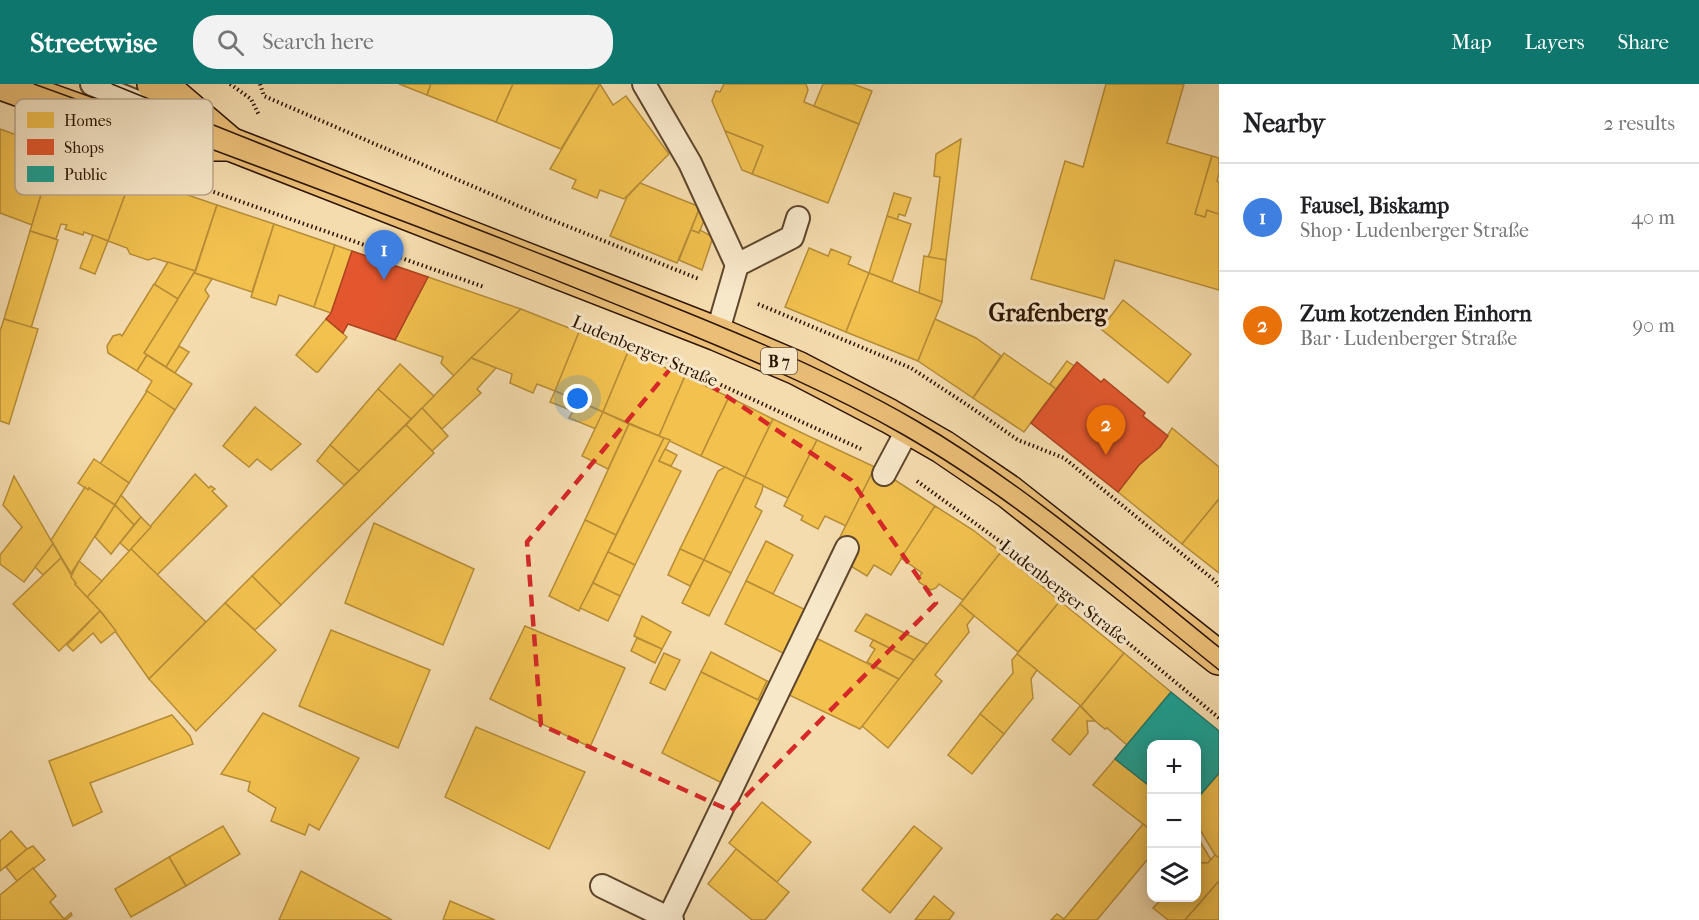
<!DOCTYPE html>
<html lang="en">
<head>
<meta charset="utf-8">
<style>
	:root { --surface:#fff; --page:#f2f2f2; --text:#202124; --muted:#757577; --line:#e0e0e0; --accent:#0f766e }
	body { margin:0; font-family:"IM FELL French Canon",serif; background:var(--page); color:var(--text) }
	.controls { position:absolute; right:18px; bottom:18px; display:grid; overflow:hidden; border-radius:12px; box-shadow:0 3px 15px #0003 }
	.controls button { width:54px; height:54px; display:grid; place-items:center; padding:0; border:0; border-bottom:2px solid var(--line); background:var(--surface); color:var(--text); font:30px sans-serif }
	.you { position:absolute; left:578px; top:315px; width:21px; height:21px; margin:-15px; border:4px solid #fff; border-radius:50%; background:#1a73e8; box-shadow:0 0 0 9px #1a73e833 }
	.badge { display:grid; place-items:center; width:39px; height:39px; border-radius:50%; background:var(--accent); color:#fff; font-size:20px; font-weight:700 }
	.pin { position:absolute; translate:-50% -50px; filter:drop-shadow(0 2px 3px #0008) }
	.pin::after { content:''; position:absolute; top:32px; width:21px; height:18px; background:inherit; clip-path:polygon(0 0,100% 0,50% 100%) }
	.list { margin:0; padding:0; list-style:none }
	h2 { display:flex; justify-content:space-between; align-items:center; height:78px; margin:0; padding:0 24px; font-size:26px }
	h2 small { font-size:20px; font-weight:400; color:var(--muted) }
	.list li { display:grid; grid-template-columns:39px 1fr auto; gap:18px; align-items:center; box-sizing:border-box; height:108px; padding:0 24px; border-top:2px solid var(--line) }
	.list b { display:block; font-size:22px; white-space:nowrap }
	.list p { margin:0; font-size:20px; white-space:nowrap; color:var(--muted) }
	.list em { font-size:20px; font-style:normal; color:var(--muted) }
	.icon { flex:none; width:33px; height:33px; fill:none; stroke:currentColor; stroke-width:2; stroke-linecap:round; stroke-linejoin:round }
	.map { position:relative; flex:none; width:1219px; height:836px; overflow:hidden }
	header { display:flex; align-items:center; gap:36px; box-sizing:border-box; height:84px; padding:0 30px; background:var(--accent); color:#fff }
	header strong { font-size:28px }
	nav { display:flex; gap:33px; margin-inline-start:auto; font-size:21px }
	.search { width:420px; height:54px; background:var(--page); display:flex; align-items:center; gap:15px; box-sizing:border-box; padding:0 21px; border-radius:24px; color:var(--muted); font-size:22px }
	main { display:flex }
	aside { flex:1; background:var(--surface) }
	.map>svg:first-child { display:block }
	.homes { fill:#f2c14e; stroke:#b78d37; stroke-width:1.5 }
	.shops { fill:#e4572e; stroke:#ad4320; stroke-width:1.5 }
	.public { fill:#17a398; stroke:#1d786a; stroke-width:1.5 }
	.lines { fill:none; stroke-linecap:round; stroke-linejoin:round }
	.lane-casing { stroke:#5e462c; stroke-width:26 }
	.primary-casing { stroke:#2c1400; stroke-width:36 }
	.path { stroke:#2c1400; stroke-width:4; stroke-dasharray:1.5 3; stroke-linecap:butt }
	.lane { stroke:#f8e8ca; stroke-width:22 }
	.primary { stroke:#eabe77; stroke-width:33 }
	.tram { stroke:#2c1400; stroke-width:1.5 }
	.marked { fill:none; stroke:#d62828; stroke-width:4.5; stroke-dasharray:12 8; stroke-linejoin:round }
	.labels { text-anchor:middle; stroke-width:6; stroke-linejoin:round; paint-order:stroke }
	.shield { fill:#f8e8ca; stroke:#69543d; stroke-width:1.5 }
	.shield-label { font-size:16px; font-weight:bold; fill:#2c1400 }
	.street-label { font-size:18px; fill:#2c1400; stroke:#f8e8ca }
	.district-label { font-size:24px; font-weight:bold; fill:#2c1400; stroke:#f8e8ca }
	.key { fill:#f8e8ca; stroke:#bba88d; stroke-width:1.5 }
	.key-label { font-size:16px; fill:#2c1400 }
</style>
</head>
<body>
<header>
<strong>Streetwise</strong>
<div class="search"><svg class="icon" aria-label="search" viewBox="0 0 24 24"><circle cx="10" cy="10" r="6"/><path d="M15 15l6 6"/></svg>Search here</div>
<nav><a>Map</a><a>Layers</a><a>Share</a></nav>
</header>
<main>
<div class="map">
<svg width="1219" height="836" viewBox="0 0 1219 836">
	<rect width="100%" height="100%" fill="#f5dcae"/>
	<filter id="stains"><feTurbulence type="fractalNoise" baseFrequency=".00333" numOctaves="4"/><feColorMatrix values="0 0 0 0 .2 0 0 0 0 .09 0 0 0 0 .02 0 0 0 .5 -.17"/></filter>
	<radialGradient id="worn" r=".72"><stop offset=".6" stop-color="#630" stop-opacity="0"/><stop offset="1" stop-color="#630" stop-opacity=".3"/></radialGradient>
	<!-- homes -->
	<g class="homes">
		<polygon points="399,0 431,0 427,11"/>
		<polygon points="431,0 513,0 496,38 427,11"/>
		<polygon points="513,0 600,0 561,65 496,38"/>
		<polygon points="600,0 613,21 626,12 669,70 624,115 600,106 597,114 572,104 576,96 550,85"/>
		<polygon points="724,0 806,0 808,6 804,18 859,40 828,119 752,90 763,62 725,47 712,17 716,7 720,8"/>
		<polygon points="823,0 853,0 872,7 859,40 814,22"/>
		<polygon points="1106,0 1184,0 1167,59 1212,72 1195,130 1205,133 1207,126 1219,130 1219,206 1115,176 1104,215 1031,195 1065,77 1083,83"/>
		<polygon points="0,45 55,65 32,141 0,129"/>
		<polygon points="725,47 763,62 752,90 742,86"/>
		<polygon points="961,55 946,176 928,173 931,166 940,93 934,92 936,70"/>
		<polygon points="55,65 132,92 108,157 84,148 83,151 65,145 67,141 61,140 56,155 30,147"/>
		<polygon points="1212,72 1219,74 1219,89 1217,97 1219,98 1219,130 1207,126 1205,133 1195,130"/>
		<polygon points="132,92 217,121 195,187 154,174 148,176 130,170 127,164 108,157"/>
		<polygon points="640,99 700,123 677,179 610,152 627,113"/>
		<polygon points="894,109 911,114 905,132 899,130 897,136 887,132"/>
		<polygon points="217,121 274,140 252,208 195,189"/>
		<polygon points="700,123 705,134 699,149 691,146"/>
		<polygon points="887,132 911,140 892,198 869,189"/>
		<polygon points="274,140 335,161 314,223 279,211 276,221 251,213"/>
		<polygon points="691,146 699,149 700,146 713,153 702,186 679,176"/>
		<polygon points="30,147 58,156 31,244 4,235"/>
		<polygon points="93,151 108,157 95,190 80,184"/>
		<polygon points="335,161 352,167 331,229 314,223"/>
		<polygon points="809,164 828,172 831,165 851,173 848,180 869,189 846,248 785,223"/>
		<polygon points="924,172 946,176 942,218 919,209"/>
		<polygon points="168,178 195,187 178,215 154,201"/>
		<polygon points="194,189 212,195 205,206 209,212 166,283 144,269"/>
		<polygon points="869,189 942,218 918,277 846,248"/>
		<polygon points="428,193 521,225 455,293 441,279 443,273 395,256"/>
		<polygon points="154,200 178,215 144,269 147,271 137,287 108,269 107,262 113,252 120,250 122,252"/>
		<polygon points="1123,216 1191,270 1168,299 1101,245"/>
		<polygon points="521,225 579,248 555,307 537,300 533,309 510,299 512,290 471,274"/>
		<polygon points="4,235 38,245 9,340 0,337 0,247"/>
		<polygon points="326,235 347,253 318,288 316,288 296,271"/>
		<polygon points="935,235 976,254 1001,272 973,314 918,277"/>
		<polygon points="579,248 628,268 603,328 555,307"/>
		<polygon points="179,262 189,268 175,289 166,283"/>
		<polygon points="628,268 685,292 659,352 603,328"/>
		<polygon points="1004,269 1056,305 1024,348 973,314"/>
		<polygon points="147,271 192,300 175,326 146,307 152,297 137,287"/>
		<polygon points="471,274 496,284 477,305 481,309 442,345 422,324"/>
		<polygon points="1067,277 1074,282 1056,305 1050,300"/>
		<polygon points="400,280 434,312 411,335 378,305"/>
		<polygon points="685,292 729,313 701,372 659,352"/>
		<polygon points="378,305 411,335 359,387 330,361"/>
		<polygon points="147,307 175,326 129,399 100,380"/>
		<polygon points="555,307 603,328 596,345 569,334 573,327 550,318"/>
		<polygon points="729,313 773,335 745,393 701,372"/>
		<polygon points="255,323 301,360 271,386 257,375 249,383 223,362"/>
		<polygon points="422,324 448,352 432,367 406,341"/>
		<polygon points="603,328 629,340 608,385 582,372"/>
		<polygon points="773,335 817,356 788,414 745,393"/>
		<polygon points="629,340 664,354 616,451 585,436"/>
		<polygon points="406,341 434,369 281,521 252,492"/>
		<polygon points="1172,344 1219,383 1219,415 1182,460 1118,408 1139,381 1160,363"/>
		<polygon points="664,354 670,356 659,377 681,387 635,481 608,468"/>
		<polygon points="817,356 875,383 846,442 825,432 818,445 801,436 803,432 784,422"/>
		<polygon points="330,361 359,387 344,401 317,377"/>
		<polygon points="665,365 677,371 671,382 659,377"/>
		<polygon points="94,375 129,399 115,421 89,404 88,406 78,399"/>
		<polygon points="725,383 745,393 704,476 680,465 718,387"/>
		<polygon points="875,383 935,422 891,491 874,481 867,492 849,481 855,469 838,457"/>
		<polygon points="195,390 209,404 211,402 215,405 212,407 227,422 157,491 131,465"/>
		<polygon points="14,392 53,460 24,498 0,480 0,471 22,443 3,421"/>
		<polygon points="745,393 763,401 762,407 755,423 762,427 731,489 704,476"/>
		<polygon points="85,403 88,406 89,404 115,421 72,488 74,490 72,491 51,456"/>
		<polygon points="121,411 141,433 134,441 115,421"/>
		<polygon points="1219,415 1219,489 1182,460"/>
		<polygon points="115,421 134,441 111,470 95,453"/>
		<polygon points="935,422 973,446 1001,468 963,516 939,500 936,504 931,506 919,498 919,493 922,489 901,474"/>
		<polygon points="141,433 151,443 129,467 120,459"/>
		<polygon points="585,436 616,451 579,527 549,512"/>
		<polygon points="374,439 474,485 443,561 345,519"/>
		<polygon points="766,457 793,471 773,510 746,497"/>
		<polygon points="53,460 61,474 43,491 35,483"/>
		<polygon points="131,465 206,538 149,595 103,530 87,513"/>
		<polygon points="680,465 704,476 690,502 668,491"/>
		<polygon points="608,468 635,481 620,512 593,499"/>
		<polygon points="1001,468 1060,517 1018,568 960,520"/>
		<polygon points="61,474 76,499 75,500 100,527 59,567 13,520"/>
		<polygon points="704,476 731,489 709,532 682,519"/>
		<polygon points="79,477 102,497 87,513 75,500 76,499 71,493"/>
		<polygon points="252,492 281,521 255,546 225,519"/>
		<polygon points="746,497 806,526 785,570 725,540"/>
		<polygon points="593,499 620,512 608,537 580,524"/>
		<polygon points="1060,517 1124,569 1081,622 1017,570"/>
		<polygon points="225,519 276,566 196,647 149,595"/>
		<polygon points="960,520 974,532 967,541 969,548 935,591 942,597 888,664 861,641"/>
		<polygon points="100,527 116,547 101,559 93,549 73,567 67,561"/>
		<polygon points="866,530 927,560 914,576 855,547"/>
		<polygon points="642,532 671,548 662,565 634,552"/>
		<polygon points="525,542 625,584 590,663 490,615"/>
		<polygon points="331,546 430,586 398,664 299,622"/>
		<polygon points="814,553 899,595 860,645 787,610"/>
		<polygon points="637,554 662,565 655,579 631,567"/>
		<polygon points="873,556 914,576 899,595 867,578 875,565 870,562"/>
		<polygon points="711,568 767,597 758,616 701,588"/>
		<polygon points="664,569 680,576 665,606 650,599"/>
		<polygon points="1124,569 1171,608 1127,661 1107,644 1105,645 1095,637 1081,622"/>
		<polygon points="1017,570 1037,586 1031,595 1033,614 1004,650 980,630 1013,589 1012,576"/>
		<polygon points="701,588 758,616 767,597 772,599 722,699 662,669"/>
		<polygon points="1080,622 1095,637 1087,637 1088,649 1070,671 1052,656"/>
		<polygon points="263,629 359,674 319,746 309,740 305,751 271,737 276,724 248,707 250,698 221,690"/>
		<polygon points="980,630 1004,650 972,690 948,671"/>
		<polygon points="172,631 190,652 193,660 90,699 102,728 73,742 49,677"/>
		<polygon points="476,643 585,688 549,765 445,713"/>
		<polygon points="1115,675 1152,704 1152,747 1093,701"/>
		<polygon points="1219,689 1219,774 1215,771 1196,739 1196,716"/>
		<polygon points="762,718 811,758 777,798 729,759"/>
		<polygon points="1143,740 1152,747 1152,770 1097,836 1051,836 1057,830 1064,835"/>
		<polygon points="223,742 240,770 186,802 169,773"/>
		<polygon points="914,742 942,764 890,829 862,806"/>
		<polygon points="11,747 27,765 0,787 0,757"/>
		<polygon points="1198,754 1211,776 1208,779 1196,779"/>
		<polygon points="33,762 45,776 17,797 6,783 27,765"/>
		<polygon points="736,765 789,808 765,836 752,836 708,800"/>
		<polygon points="1215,771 1219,774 1219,797 1185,836 1168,836 1153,824 1163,814 1196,814 1196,779 1208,779"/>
		<polygon points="169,773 186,802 131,833 115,805"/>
		<polygon points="33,784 56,812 50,818 64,835 71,829 72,831 66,836 0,836 0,811"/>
		<polygon points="301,787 392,836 279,836"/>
		<polygon points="1219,797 1219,836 1185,836"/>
		<polygon points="934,812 954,829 949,836 915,836"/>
		<polygon points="450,817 495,836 443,836"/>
	</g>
	<!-- shops -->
	<g class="shops">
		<polygon points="352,167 428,193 395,256 348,240 343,249 326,235 331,229"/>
		<polygon points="1077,278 1101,298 1104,295 1145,329 1143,332 1168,352 1160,363 1139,381 1118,408 1031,339"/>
	</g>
	<!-- public -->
	<polygon class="public" points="1171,608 1219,647 1219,689 1196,716 1196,660 1152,660 1152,704 1115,675"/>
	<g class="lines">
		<defs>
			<g id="lane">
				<polyline points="92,0 170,31 199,45"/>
				<polyline points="644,0 690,79 737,181"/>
				<polyline points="717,250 737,181 792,153 798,134"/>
				<polyline points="884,390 909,343"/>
				<polyline points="602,802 672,836"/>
				<polyline points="669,834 847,464"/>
			</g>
			<g id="primary">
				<polyline points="4,0 143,50 190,60 230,60"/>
				<polyline points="154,0 175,13 230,60 717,250 797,284 889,332 943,363 1009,408 1219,574"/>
			</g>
		</defs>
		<!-- lane casing -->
		<use href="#lane" class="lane-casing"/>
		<!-- primary casing -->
		<use href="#primary" class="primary-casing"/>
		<!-- path -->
		<g class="path">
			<polyline points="230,0 251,15 259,31"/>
			<polyline points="260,0 264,12 537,130 699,195"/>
			<polyline points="188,99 484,203"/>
			<polyline points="758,220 911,284 969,322 1018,356 1064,374 1214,496 1219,502"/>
			<polyline points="647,267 861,365"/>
			<polyline points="917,397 1038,485 1219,634"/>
		</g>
		<!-- lane -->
		<use href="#lane" class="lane"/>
		<!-- primary -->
		<use href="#primary" class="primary"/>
		<!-- tram -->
		<g class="tram">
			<path d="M34,0C187,55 339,113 492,171C556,196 620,222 684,248C759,279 832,310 902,350C1017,416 1116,503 1219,586"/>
			<path d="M112,0C259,60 408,118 556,176C678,225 803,271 917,337C1026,401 1121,484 1219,563"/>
		</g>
	</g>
	<!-- marked area -->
	<path class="marked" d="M676,278L851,396L936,519L731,727L541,641L527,458Z"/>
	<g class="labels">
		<!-- shield labels -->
		<rect class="shield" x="761" y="264" width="36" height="26" rx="4.5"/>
		<g class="shield-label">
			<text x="779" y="283">B 7</text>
		</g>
		<!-- street labels -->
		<g class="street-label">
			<text transform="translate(645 267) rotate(23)" y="6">Ludenberger Straße</text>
			<text transform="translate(1064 508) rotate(38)" y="6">Ludenberger Straße</text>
		</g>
		<!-- district labels -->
		<g class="district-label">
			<text x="1048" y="237">Grafenberg</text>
		</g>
	</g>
	<!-- legend -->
	<rect x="15" y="15" width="198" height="96" rx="9" class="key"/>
	<rect x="27" y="28" width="27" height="16" fill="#f2c14e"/>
	<rect x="27" y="55" width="27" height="16" fill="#e4572e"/>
	<rect x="27" y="82" width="27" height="16" fill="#17a398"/>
	<g class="key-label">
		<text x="64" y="42">Homes</text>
		<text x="64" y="69">Shops</text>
		<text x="64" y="96">Public</text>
	</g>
	<rect width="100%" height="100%" filter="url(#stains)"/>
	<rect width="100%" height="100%" fill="url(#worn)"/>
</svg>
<div class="controls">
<button>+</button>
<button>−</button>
<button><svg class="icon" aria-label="layers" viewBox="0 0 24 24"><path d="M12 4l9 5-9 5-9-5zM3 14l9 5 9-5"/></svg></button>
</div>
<div class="you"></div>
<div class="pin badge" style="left:384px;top:196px;background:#3f7fe0">1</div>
<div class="pin badge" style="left:1106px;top:371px;background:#e8710a">2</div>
</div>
<aside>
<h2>Nearby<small>2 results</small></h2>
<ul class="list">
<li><span class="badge" style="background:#3f7fe0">1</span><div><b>Fausel, Biskamp</b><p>Shop · Ludenberger Straße</p></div><em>40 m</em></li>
<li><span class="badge" style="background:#e8710a">2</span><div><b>Zum kotzenden Einhorn</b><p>Bar · Ludenberger Straße</p></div><em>90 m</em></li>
</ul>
</aside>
</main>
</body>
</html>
